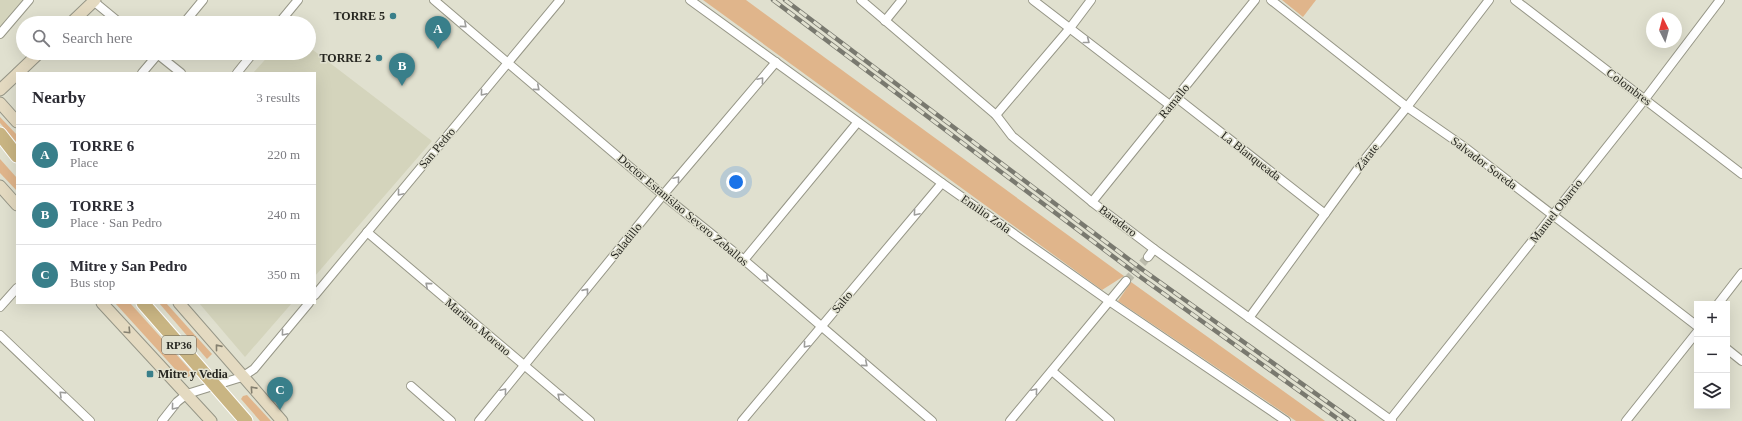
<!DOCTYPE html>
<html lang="en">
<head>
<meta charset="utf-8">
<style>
	:root { --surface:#fff; --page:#f7f7f7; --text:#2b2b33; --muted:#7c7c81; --line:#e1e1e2; --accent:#397f8a }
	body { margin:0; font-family:"Times New Roman",serif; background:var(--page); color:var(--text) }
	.controls { position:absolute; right:12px; bottom:12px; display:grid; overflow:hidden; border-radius:0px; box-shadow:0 4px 16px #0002 }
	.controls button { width:36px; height:36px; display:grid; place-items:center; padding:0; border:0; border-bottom:1px solid var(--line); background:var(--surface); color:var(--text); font:20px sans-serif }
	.compass { position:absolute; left:1646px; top:12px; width:36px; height:36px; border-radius:50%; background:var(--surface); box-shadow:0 4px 16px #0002; rotate:354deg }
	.you { position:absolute; left:736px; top:182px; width:14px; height:14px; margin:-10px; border:3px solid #fff; border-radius:50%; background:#1a73e8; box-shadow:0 0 0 6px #1a73e833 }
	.badge { display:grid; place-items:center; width:26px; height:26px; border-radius:50%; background:var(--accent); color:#fff; font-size:13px; font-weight:700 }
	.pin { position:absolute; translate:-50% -33px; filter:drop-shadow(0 1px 2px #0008) }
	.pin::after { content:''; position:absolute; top:21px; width:14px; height:12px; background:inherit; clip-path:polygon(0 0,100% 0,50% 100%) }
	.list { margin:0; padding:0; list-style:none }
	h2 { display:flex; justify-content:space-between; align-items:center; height:52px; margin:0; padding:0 16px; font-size:17px }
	h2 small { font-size:13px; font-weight:400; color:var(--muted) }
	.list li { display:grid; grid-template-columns:26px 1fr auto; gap:12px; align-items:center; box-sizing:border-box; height:60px; padding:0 16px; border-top:1px solid var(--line) }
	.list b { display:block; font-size:15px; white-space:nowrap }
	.list p { margin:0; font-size:13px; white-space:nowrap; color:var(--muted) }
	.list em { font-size:13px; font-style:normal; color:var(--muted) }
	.icon { flex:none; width:22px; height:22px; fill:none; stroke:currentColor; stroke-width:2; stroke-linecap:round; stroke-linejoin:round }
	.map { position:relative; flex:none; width:1742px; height:421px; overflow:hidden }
	.search { position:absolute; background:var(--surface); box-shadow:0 4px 16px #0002; left:16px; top:16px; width:300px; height:44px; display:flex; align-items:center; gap:10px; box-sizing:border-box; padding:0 14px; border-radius:22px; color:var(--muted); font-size:15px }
	.panel { position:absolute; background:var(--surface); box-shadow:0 4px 16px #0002; left:16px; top:72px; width:300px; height:232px; border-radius:0px }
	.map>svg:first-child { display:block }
	.built { fill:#d4d4bc }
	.green { fill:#e0b58b }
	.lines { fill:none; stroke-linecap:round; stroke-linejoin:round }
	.street-tunnel { stroke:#bbbbac; stroke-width:8; stroke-dasharray:8 4; stroke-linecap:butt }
	.street-casing { stroke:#969687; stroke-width:10 }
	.secondary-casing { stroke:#969687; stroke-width:13 }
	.primary-casing { stroke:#fff; stroke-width:15 }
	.street { stroke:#fff; stroke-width:8 }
	.secondary { stroke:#e4dac1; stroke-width:11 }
	.primary { stroke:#c9b583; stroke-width:13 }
	.rail-casing { stroke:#79796f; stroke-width:4.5 }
	.rail { stroke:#e0e0cf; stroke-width:3; stroke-dasharray:9; stroke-linecap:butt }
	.oneway { stroke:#9d9d9b }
	.oneway2 { stroke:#858070 }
	.poi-dot { fill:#397f8a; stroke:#e0e0cf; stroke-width:1.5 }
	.labels { text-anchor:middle; stroke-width:3; stroke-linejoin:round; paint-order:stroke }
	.shield { fill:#e0e0cf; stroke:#5e5e54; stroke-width:1 }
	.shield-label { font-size:11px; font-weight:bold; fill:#262620 }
	.poi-label { font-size:12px; font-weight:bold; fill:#262620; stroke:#e0e0cf; text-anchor:end }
	.street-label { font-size:12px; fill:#262620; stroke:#e0e0cf }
</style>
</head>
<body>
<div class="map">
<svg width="1742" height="421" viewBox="0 0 1742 421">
	<rect width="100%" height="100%" fill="#e0e0cf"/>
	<!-- built -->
	<g class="built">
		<polygon points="0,0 25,0 0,31"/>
		<polygon points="309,47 432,141 315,276 315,73 253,73 271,53 309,53"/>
		<polygon points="199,303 292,303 245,357"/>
	</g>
	<!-- green -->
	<g class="green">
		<polygon points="703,0 746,0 1124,276 1102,290"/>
		<polygon points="1282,0 1316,0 1303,17"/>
		<polygon points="0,117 17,135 17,143 0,123"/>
		<polygon points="0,159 17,178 17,191 0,173"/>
		<polygon points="1131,282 1325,421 1296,421 1118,301"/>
		<polygon points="115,303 130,303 193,373 185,380"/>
		<polygon points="159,303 166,303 212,354 207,359"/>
		<polygon points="247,395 271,421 260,421 241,399 243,396"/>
	</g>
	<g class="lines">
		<!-- street-tunnel -->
		<polyline class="street-tunnel" points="1126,281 1148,257"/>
		<defs>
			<g id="street">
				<polyline points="92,0 120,23"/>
				<polyline points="434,0 663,195 744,260 932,421"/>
				<polyline points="690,0 942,183 1109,301 1286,421"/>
				<polyline points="861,0 996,115 1012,136 1092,202 1154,249 1392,421"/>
				<polyline points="1033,0 1171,106"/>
				<polyline points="1271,0 1407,107 1463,146 1697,326"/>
				<polyline points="1515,0 1742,174"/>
				<polyline points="885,21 902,0"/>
				<polyline points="184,23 203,0"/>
				<polyline points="279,23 298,0"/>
				<polyline points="0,34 29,0"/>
				<polyline points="156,53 181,73"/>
				<polyline points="142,73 159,53"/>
				<polyline points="237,73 253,53"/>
				<polyline points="1177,98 1325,214"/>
				<polyline points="996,115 1070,28 1091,0"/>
				<polyline points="1092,202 1255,0"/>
				<polyline points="367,232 590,421"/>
				<polyline points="1148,257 1154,249"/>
				<polyline points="744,260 857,123"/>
				<polyline points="315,295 560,0"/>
				<polyline points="1718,304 1742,273"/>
				<polyline points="0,307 17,288"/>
				<polyline points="1249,318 1365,159 1407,107 1489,0"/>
				<polyline points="0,335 90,421"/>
				<polyline points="1727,349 1742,361"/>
				<polyline points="1052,371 1110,421"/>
				<polyline points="411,386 451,421"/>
				<polyline points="1390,420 1645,99 1720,0"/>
				<polyline points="162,421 177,402 187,394 242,377 254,369 309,303"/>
				<polyline points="479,421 663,195 776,62"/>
				<polyline points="742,421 942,183"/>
				<polyline points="1010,421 1126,281"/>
				<polyline points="1626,421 1697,332"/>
			</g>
			<g id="secondary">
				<polyline points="71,23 95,0"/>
				<polyline points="18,73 39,53"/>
				<polyline points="0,90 17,74"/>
				<polyline points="0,103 17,122"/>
				<polyline points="0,186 17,205"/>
				<polyline points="102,303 211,421"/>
				<polyline points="179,303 282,421"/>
			</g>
			<g id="primary">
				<polyline points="0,134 17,156"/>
				<polyline points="143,303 246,421"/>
			</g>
		</defs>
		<!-- street casing -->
		<use href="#street" class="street-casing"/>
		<!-- secondary casing -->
		<use href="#secondary" class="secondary-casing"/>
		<!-- primary casing -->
		<use href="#primary" class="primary-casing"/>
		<!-- street -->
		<use href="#street" class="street"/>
		<!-- secondary -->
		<use href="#secondary" class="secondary"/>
		<!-- primary -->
		<use href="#primary" class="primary"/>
		<defs>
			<g id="rail">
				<polyline points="773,0 1139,276 1341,421"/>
				<polyline points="785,0 1143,270 1354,421"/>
			</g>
		</defs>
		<!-- rail casing -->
		<use href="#rail" class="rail-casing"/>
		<!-- rail -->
		<use href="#rail" class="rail"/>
	</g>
	<!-- one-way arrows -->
	<defs><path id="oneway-chevron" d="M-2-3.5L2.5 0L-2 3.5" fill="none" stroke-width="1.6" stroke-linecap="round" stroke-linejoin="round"/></defs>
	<g class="oneway">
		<use href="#oneway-chevron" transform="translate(464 25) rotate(41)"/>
		<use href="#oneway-chevron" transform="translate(1087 41) rotate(38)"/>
		<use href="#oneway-chevron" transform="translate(761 80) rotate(-50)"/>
		<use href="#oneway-chevron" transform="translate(537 88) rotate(40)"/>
		<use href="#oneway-chevron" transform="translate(483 93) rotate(130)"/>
		<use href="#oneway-chevron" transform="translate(677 179) rotate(-50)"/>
		<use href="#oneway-chevron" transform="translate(400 193) rotate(130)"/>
		<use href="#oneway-chevron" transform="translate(916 213) rotate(130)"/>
		<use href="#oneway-chevron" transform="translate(766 279) rotate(41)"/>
		<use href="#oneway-chevron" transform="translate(428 285) rotate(-140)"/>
		<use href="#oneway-chevron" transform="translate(586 291) rotate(-51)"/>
		<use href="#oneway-chevron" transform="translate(284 333) rotate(130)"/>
		<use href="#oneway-chevron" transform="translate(806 345) rotate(130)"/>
		<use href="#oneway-chevron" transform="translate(865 364) rotate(40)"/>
		<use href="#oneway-chevron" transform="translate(504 391) rotate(-50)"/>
		<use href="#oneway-chevron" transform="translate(1035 391) rotate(-50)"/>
		<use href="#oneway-chevron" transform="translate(62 394) rotate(-136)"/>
		<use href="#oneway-chevron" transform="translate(560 396) rotate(-140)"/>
		<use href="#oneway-chevron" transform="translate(174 407) rotate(130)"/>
	</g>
	<g class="oneway2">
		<use href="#oneway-chevron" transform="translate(128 331) rotate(46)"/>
		<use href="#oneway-chevron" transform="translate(218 347) rotate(-129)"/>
		<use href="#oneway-chevron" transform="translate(253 389) rotate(-132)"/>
	</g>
	<!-- markers -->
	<g class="poi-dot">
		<circle cx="393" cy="16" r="4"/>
		<circle cx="379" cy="58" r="4"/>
		<rect x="146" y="370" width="8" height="8" rx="2"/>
	</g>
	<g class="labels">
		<!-- shield labels -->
		<rect class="shield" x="162" y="336" width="34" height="18" rx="3"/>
		<g class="shield-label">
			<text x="179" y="349">RP36</text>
		</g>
		<!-- poi labels -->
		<g class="poi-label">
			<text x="385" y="20">TORRE 5</text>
			<text x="371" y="62">TORRE 2</text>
			<text x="158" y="378" text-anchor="start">Mitre y Vedia</text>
		</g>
		<!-- street labels -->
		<g class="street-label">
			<text transform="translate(1629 87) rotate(37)" y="4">Colombres</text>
			<text transform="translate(1174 101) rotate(-51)" y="4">Ramallo</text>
			<text transform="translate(437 148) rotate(-50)" y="4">San Pedro</text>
			<text transform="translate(1251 156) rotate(38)" y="4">La Blanqueada</text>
			<text transform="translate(1367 157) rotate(-52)" y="4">Zárate</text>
			<text transform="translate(1484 163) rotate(37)" y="4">Salvador Soreda</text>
			<text transform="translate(683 210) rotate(40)" y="4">Doctor Estanislao Severo Zeballos</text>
			<text transform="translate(1556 211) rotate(-52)" y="4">Manuel Obarrio</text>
			<text transform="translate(986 214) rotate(35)" y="4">Emilio Zola</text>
			<text transform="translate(1118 221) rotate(37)" y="4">Baradero</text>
			<text transform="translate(626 241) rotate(-51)" y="4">Saladillo</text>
			<text transform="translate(842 302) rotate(-50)" y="4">Salto</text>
			<text transform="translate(478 327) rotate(40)" y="4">Mariano Moreno</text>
		</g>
	</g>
</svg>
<div class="controls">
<button>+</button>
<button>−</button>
<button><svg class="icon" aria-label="layers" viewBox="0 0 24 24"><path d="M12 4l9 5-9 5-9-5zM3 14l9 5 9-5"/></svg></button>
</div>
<svg class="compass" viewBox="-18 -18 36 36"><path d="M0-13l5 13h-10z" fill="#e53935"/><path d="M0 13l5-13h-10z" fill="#7c7c81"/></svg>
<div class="you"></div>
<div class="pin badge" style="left:438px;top:49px">A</div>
<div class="pin badge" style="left:402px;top:86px">B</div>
<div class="pin badge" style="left:280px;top:410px">C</div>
<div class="search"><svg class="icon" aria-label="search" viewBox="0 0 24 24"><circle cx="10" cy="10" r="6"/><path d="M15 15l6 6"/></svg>Search here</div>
<section class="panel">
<h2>Nearby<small>3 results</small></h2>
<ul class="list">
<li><span class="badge">A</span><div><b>TORRE 6</b><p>Place</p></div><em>220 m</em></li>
<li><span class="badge">B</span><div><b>TORRE 3</b><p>Place · San Pedro</p></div><em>240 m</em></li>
<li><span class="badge">C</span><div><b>Mitre y San Pedro</b><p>Bus stop</p></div><em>350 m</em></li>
</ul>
</section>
</div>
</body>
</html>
